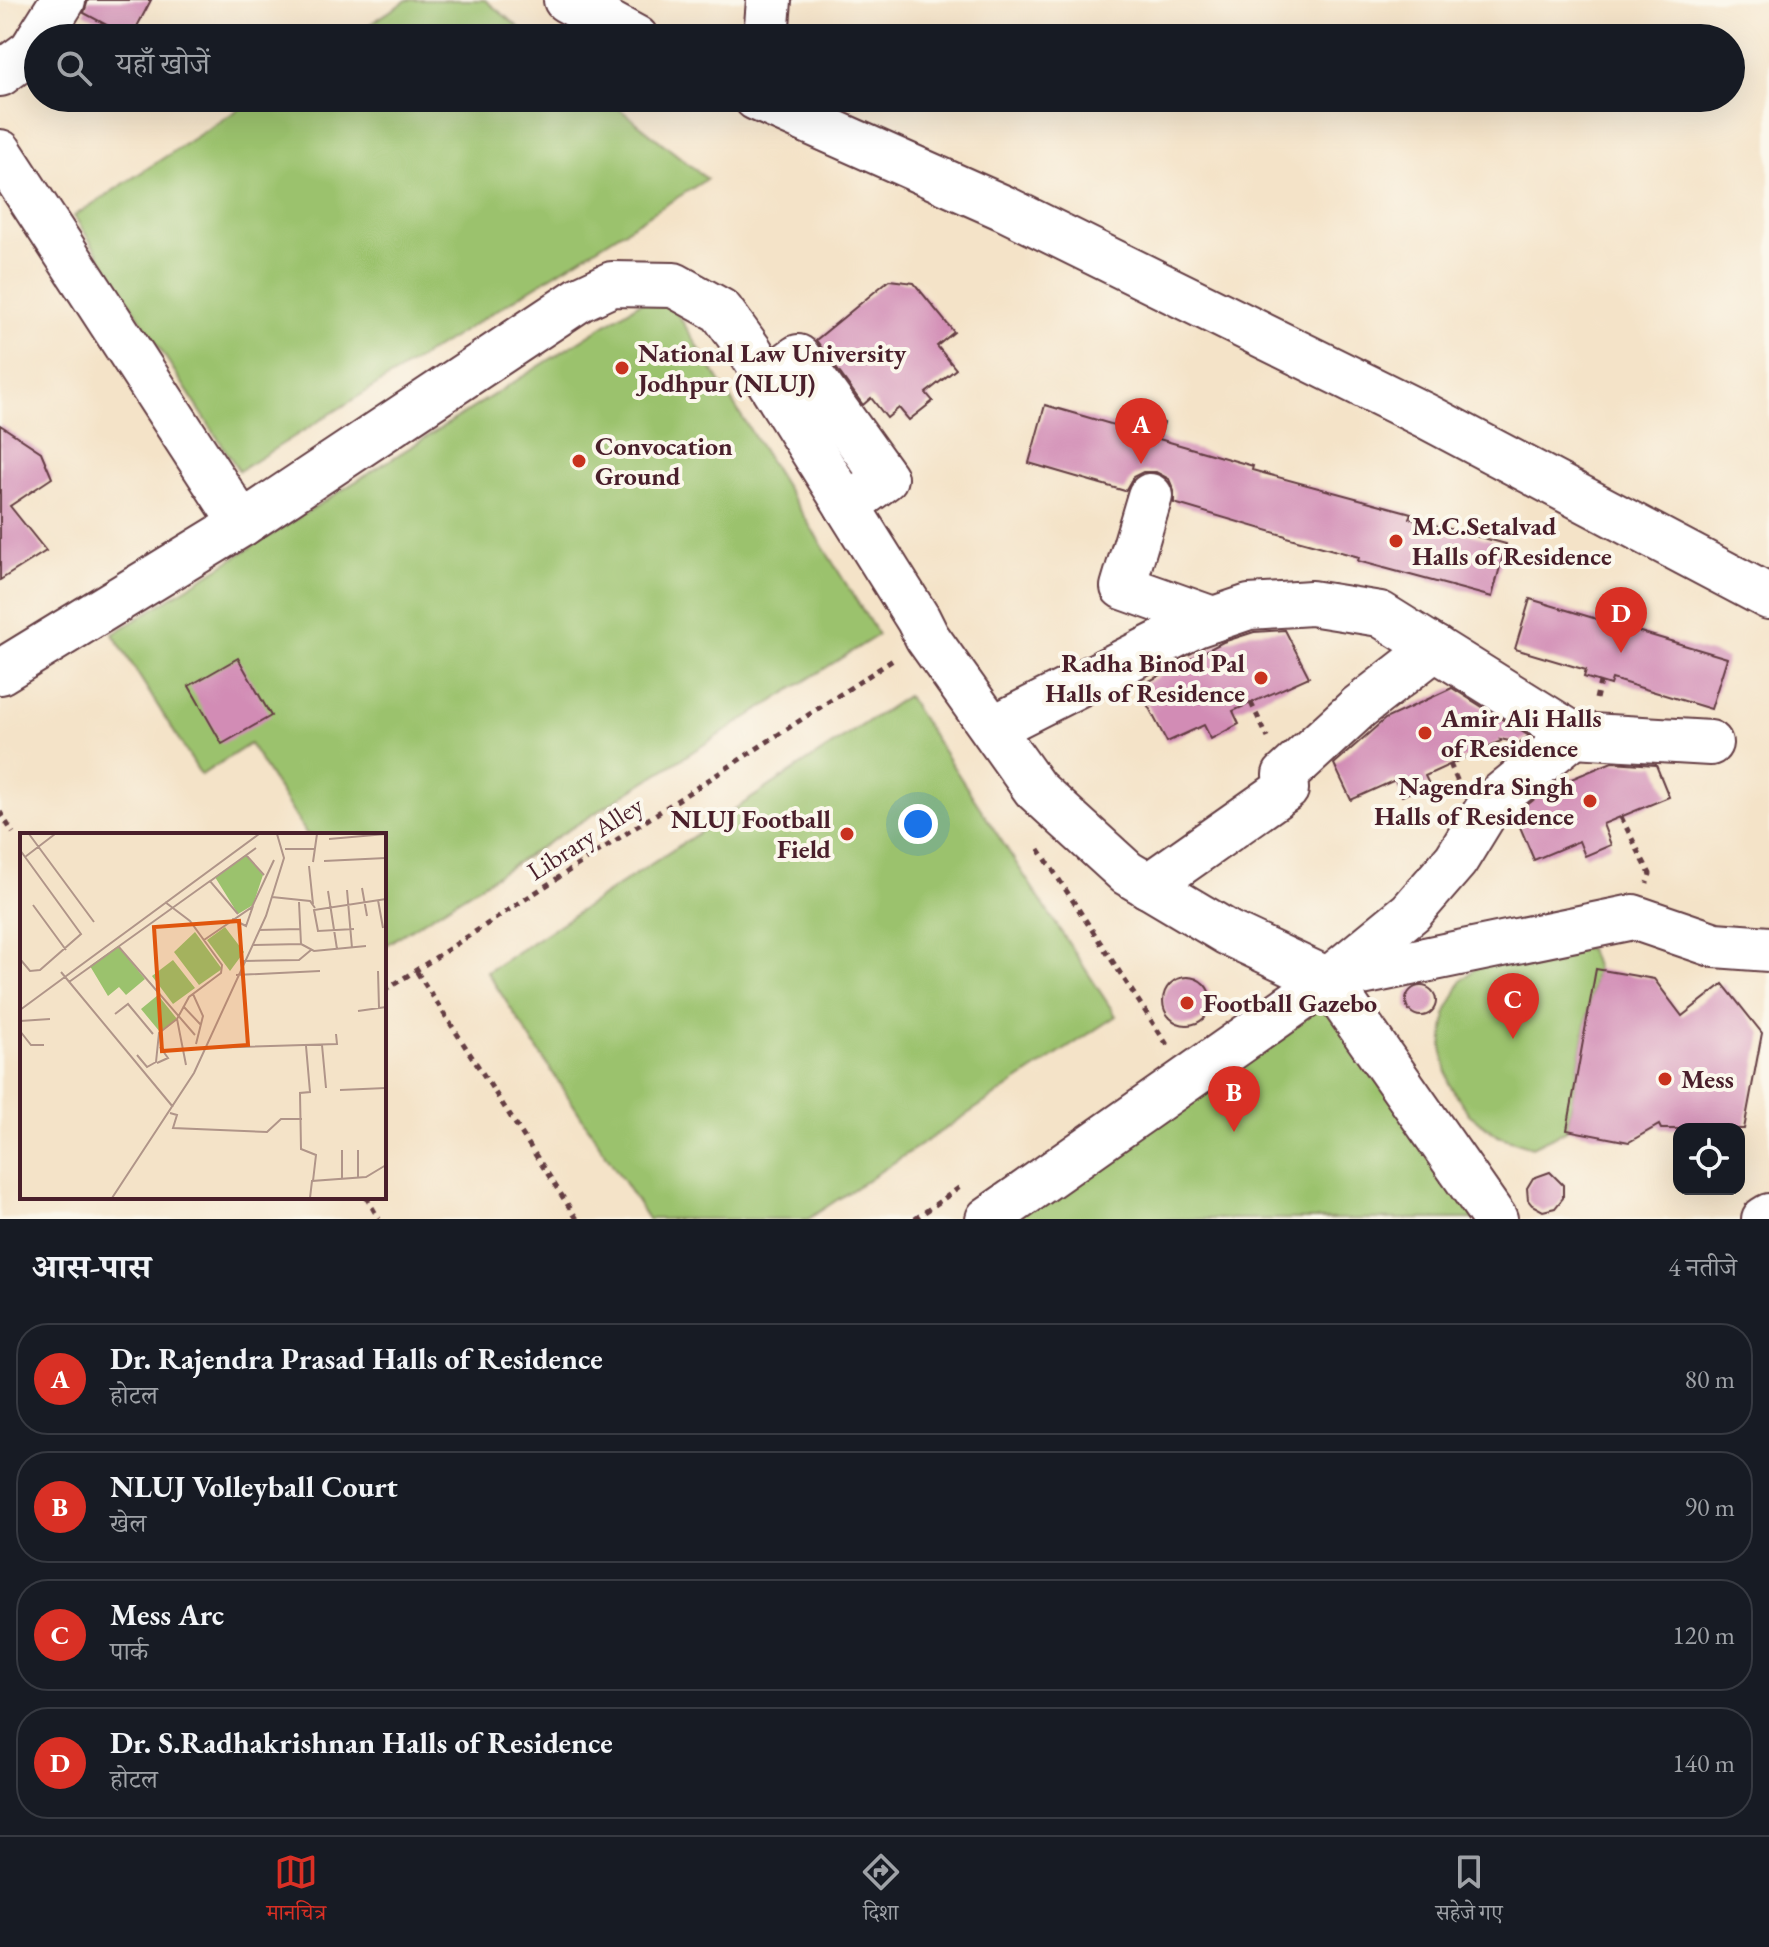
<!DOCTYPE html>
<html lang="hi">
<head>
<meta charset="utf-8">
<style>
	:root { --surface:#171b24; --page:#242831; --text:#f1f3f6; --muted:#9ea1a6; --line:#363941; --accent:#d93025 }
	body { margin:0; font-family:"EB Garamond","Noto Serif Devanagari",serif; background:var(--page); color:var(--text) }
	.controls { position:absolute; right:24px; bottom:24px; display:grid; overflow:hidden; border-radius:16px; box-shadow:0 8px 32px #0002 }
	.controls button { width:72px; height:72px; display:grid; place-items:center; padding:0; border:0; border-bottom:2px solid var(--line); background:var(--surface); color:var(--text); font:40px sans-serif }
	.you { position:absolute; left:918px; top:824px; width:28px; height:28px; margin:-20px; border:6px solid #fff; border-radius:50%; background:#1a73e8; box-shadow:0 0 0 12px #1a73e833 }
	.badge { display:grid; place-items:center; width:52px; height:52px; border-radius:50%; background:var(--accent); color:#fff; font-size:26px; font-weight:700 }
	.pin { position:absolute; translate:-50% -66px; filter:drop-shadow(0 2px 4px #0008) }
	.pin::after { content:''; position:absolute; top:42px; width:28px; height:24px; background:inherit; clip-path:polygon(0 0,100% 0,50% 100%) }
	.list { margin:0; padding:0; list-style:none }
	h2 { display:flex; justify-content:space-between; align-items:center; height:104px; margin:0; padding:0 32px; font-size:34px }
	h2 small { font-size:26px; font-weight:400; color:var(--muted) }
	.list li { display:grid; grid-template-columns:52px 1fr auto; gap:24px; align-items:center; box-sizing:border-box; height:112px; margin:0 16px 16px; padding:0 16px; border:2px solid var(--line); border-radius:32px }
	.list b { display:block; font-size:30px; white-space:nowrap }
	.list p { margin:0; font-size:26px; white-space:nowrap; color:var(--muted) }
	.list em { font-size:26px; font-style:normal; color:var(--muted) }
	.icon { flex:none; width:44px; height:44px; fill:none; stroke:currentColor; stroke-width:2; stroke-linecap:round; stroke-linejoin:round }
	.map { position:relative; flex:none; width:1769px; height:1219px; overflow:hidden }
	.search { position:absolute; background:var(--surface); box-shadow:0 8px 32px #0002; left:24px; right:24px; top:24px; height:88px; display:flex; align-items:center; gap:20px; box-sizing:border-box; padding:0 28px; border-radius:44px; color:var(--muted); font-size:30px }
	.sheet { height:616px; background:var(--surface) }
	nav { display:flex; justify-content:space-around; align-items:center; box-sizing:border-box; height:112px; border-top:2px solid var(--line); background:var(--surface); font-size:22px; color:var(--muted) }
	nav a { display:grid; justify-items:center; gap:4px }
	nav .on { color:var(--accent) }
	.map>svg:first-child { display:block }
	.green { fill:#9bc26d; stroke:#72704c; stroke-width:2 }
	.building { fill:#d28cb5 }
	.lines { fill:none; stroke-linecap:round; stroke-linejoin:round }
	.minor-casing { stroke:#643c43; stroke-width:48 }
	.path { stroke:#643c43; stroke-width:5; stroke-dasharray:6 6; stroke-linecap:butt }
	.minor { stroke:#fff; stroke-width:44 }
	.poi-dot { fill:#c8321e; stroke:#fbf7ec; stroke-width:3 }
	.labels { text-anchor:middle; stroke-width:8; stroke-linejoin:round; paint-order:stroke }
	.poi-label { font-size:26px; font-weight:bold; fill:#4a1f2b; stroke:#fbf7ec; text-anchor:start }
	.street-label { font-size:26px; fill:#4a1f2b; stroke:#fbf7ec }
	.inset-road { fill:none; stroke:#b09589; stroke-width:2 }
	.view { fill:#e0560e; fill-opacity:0.15; stroke:#e0560e; stroke-width:4 }
	.inset-edge { fill:none; stroke:#4a1f2b; stroke-width:4 }
</style>
</head>
<body>
<div class="map">
<svg width="1769" height="1219" viewBox="0 0 1769 1219">
	<rect width="100%" height="100%" fill="#fbf7ec"/>
	<filter id="ink" filterUnits="userSpaceOnUse"><feTurbulence type="fractalNoise" baseFrequency=".0125" numOctaves="2"/><feDisplacementMap in="SourceGraphic" scale="16" xChannelSelector="R" yChannelSelector="G"/><feConvolveMatrix kernelMatrix="1 2 1 2 8 2 1 2 1" color-interpolation-filters="sRGB"/></filter>
	<filter id="wash" filterUnits="userSpaceOnUse"><feTurbulence type="fractalNoise" baseFrequency=".006" numOctaves="4" result="noise"/><feDisplacementMap in="SourceGraphic" scale="32" xChannelSelector="R" yChannelSelector="G"/><feGaussianBlur stdDeviation="1.8" result="paint"/><feColorMatrix in="noise" values="0 0 0 0 0 0 0 0 0 0 0 0 0 0 0 0 0 1.4 0 .05"/><feComposite in="paint" operator="in"/></filter>
	<g filter="url(#wash)">
		<rect width="100%" height="100%" fill="#f4e3c8"/>
		<!-- green -->
		<g class="green">
			<polygon points="407,0 485,0 532,38 349,38"/>
			<polygon points="256,98 606,98 707,179 239,471 74,216"/>
			<polygon points="662,289 878,635 384,946 384,835 307,835 250,744 201,775 113,634"/>
			<polygon points="907,696 1116,1016 808,1219 648,1219 487,972"/>
			<polygon points="1556,940 1589,949 1596,969 1567,1130 1532,1147 1498,1136 1469,1114 1449,1084 1442,1048 1446,1013 1462,980 1489,956"/>
			<polygon points="1328,980 1495,1219 988,1219"/>
		</g>
		<g id="blocks">
			<!-- building -->
			<g class="building">
				<polygon points="88,0 151,0 131,38 84,13"/>
				<polygon points="889,280 914,283 954,332 937,346 956,369 926,393 933,401 909,420 899,408 887,418 871,398 863,405 816,340"/>
				<polygon points="1045,405 1128,429 1132,414 1164,423 1159,439 1253,466 1252,470 1411,513 1409,518 1506,544 1492,597 1358,561 1359,557 1286,537 1286,536 1174,503 1174,491 1169,479 1156,472 1143,472 1133,477 1125,491 1029,463"/>
				<polygon points="0,425 41,452 52,478 10,506 46,551 0,580"/>
				<polygon points="1530,599 1727,658 1711,709 1612,679 1610,685 1584,677 1586,670 1515,649"/>
				<polygon points="1285,630 1309,677 1233,711 1239,724 1211,739 1204,725 1167,742 1138,687 1223,642 1254,632"/>
				<polygon points="238,658 271,716 222,744 189,686"/>
				<polygon points="1452,688 1487,710 1493,723 1495,715 1529,736 1519,743 1500,739 1501,741 1425,776 1429,784 1402,796 1395,780 1351,800 1334,764 1385,719"/>
				<polygon points="1612,762 1656,765 1669,797 1603,824 1611,845 1585,856 1579,841 1534,860 1515,815 1547,789"/>
				<polygon points="1596,969 1654,979 1682,1016 1723,984 1762,1033 1744,1129 1661,1129 1659,1125 1629,1142 1567,1130"/>
				<circle cx="1187" cy="1001" r="24"/>
				<circle cx="1421" cy="1001" r="15"/>
				<polygon points="1550,1172 1563,1185 1563,1198 1555,1208 1543,1211 1532,1205 1528,1200 1527,1188 1533,1178"/>
			</g>
		</g>
	</g>
	<g filter="url(#ink)">
		<use href="#blocks" fill-opacity="0" stroke="#643c43" stroke-width="2"/>
		<g class="lines">
			<defs>
				<g id="minor">
					<polyline points="566,0 636,38"/>
					<polyline points="39,38 63,0"/>
					<polyline points="766,38 769,0"/>
					<polyline points="0,74 31,51 38,40"/>
					<polyline points="756,98 1004,208 1426,416 1769,597"/>
					<polyline points="0,152 242,524"/>
					<polyline points="768,379 798,357 885,478 847,506"/>
					<polyline points="1150,496 1123,587 1213,619"/>
					<polyline points="0,672 242,524 580,299 612,284 674,285 721,311 750,351 918,619 927,637 1035,789 1127,873 1228,933 1328,980 1633,917 1715,945 1769,949"/>
					<polyline points="993,728 1196,625 1249,607 1311,603 1380,614 1574,735 1710,743"/>
					<polyline points="1148,886 1286,789 1285,775 1359,707 1435,648"/>
					<polyline points="1328,980 1495,1219"/>
					<polyline points="988,1219 1328,980 1411,912 1456,860 1491,803 1574,735"/>
					<polyline points="1764,1219 1769,1216"/>
				</g>
			</defs>
			<!-- minor casing -->
			<use href="#minor" class="minor-casing"/>
			<!-- path -->
			<g class="path">
				<polyline points="1596,699 1600,682"/>
				<polyline points="1251,703 1268,738"/>
				<polyline points="1450,764 1458,782"/>
				<polyline points="0,812 13,833"/>
				<polyline points="1621,817 1650,874 1647,883"/>
				<polyline points="1039,849 1166,1043 1164,1044"/>
				<polyline points="417,972 577,1219"/>
				<polyline points="384,991 896,658"/>
				<polyline points="366,1197 379,1219"/>
				<polyline points="915,1219 963,1185"/>
			</g>
			<!-- minor -->
			<use href="#minor" class="minor"/>
		</g>
	</g>
	<!-- markers -->
	<g class="poi-dot">
		<circle cx="622" cy="368" r="8"/>
		<circle cx="579" cy="461" r="8"/>
		<circle cx="1396" cy="541" r="8"/>
		<circle cx="1261" cy="678" r="8"/>
		<circle cx="1425" cy="733" r="8"/>
		<circle cx="1590" cy="801" r="8"/>
		<circle cx="847" cy="834" r="8"/>
		<circle cx="1187" cy="1003" r="8"/>
		<circle cx="1665" cy="1079" r="8"/>
	</g>
	<g class="labels">
		<!-- poi labels -->
		<g class="poi-label">
			<text x="638" y="362">National Law University<tspan x="638" dy="30">Jodhpur (NLUJ)</tspan></text>
			<text x="595" y="455">Convocation<tspan x="595" dy="30">Ground</tspan></text>
			<text x="1412" y="535">M.C.Setalvad<tspan x="1412" dy="30">Halls of Residence</tspan></text>
			<text x="1245" y="672" text-anchor="end">Radha Binod Pal<tspan x="1245" dy="30">Halls of Residence</tspan></text>
			<text x="1441" y="727">Amir Ali Halls<tspan x="1441" dy="30">of Residence</tspan></text>
			<text x="1574" y="795" text-anchor="end">Nagendra Singh<tspan x="1574" dy="30">Halls of Residence</tspan></text>
			<text x="831" y="828" text-anchor="end">NLUJ Football<tspan x="831" dy="30">Field</tspan></text>
			<text x="1203" y="1012">Football Gazebo</text>
			<text x="1681" y="1088">Mess</text>
		</g>
		<!-- street labels -->
		<g class="street-label">
			<text transform="translate(585 838) rotate(-33)" y="9">Library Alley</text>
		</g>
	</g>
	<!-- overview -->
	<g transform="translate(20 833)">
		<rect width="366" height="366" fill="#f4e3c8"/>
		<path d="M226,22L243,42L233,72L218,81L195,44ZM205,94L224,119L210,138L187,107ZM175,99L202,136L179,152L154,119ZM98,113L125,146L106,162L99,154L88,163L70,133ZM153,127L175,155L153,171L132,143ZM138,162L157,186L140,199L121,176Z" fill="#9bc26d"/>
		<path class="inset-road" d="M9,1L74,89M309,6L366,1M265,16H295M0,17L61,101L20,137L10,138L0,126M226,22L244,42M5,24L35,1M304,28L366,25M293,29L297,1M289,33L293,71M189,49L236,15M342,55L347,83M327,57L332,115M308,58L317,116M252,64L290,68L295,75M358,67L363,95M145,69L170,88L202,132L201,140L169,164L157,186L166,232M13,72L46,117M212,86L226,93L233,73M334,96L298,98L294,77L366,66M239,97L280,96M184,107L232,74L254,27M281,111L294,118L346,113M232,112L281,111L279,69M98,113L175,202M223,128L279,127L291,117M358,138L359,175M41,139L153,274M216,142L300,138M49,149L190,48L218,81M173,161L183,183L176,211M163,173L181,192M0,177L239,1M338,178L366,174M95,181L108,171L133,201M0,188L30,186M0,198L11,212H24M302,212L306,255M286,213L290,259L280,260L281,316L296,322L293,348M186,215L317,211L316,201M117,222L127,234L136,229L139,200L157,186M137,230L148,225L140,214M320,257L366,255M150,280L157,282L153,295L247,299L261,286H282M322,317V345M338,317V344M92,365L174,240L246,83L264,25L257,1M290,365L292,348L346,344L366,332"/>
		<path class="view" d="M219,88L228,212L142,218L134,94Z"/>
		<rect width="366" height="366" class="inset-edge"/>
	</g>
</svg>
<div class="controls">
<button><svg class="icon" aria-label="locate" viewBox="0 0 24 24"><circle cx="12" cy="12" r="6"/><path d="M12 2v4M12 18v4M2 12h4M18 12h4"/></svg></button>
</div>
<div class="you"></div>
<div class="pin badge" style="left:1141px;top:464px">A</div>
<div class="pin badge" style="left:1234px;top:1132px">B</div>
<div class="pin badge" style="left:1513px;top:1039px">C</div>
<div class="pin badge" style="left:1621px;top:653px">D</div>
<div class="search"><svg class="icon" aria-label="search" viewBox="0 0 24 24"><circle cx="10" cy="10" r="6"/><path d="M15 15l6 6"/></svg>यहाँ खोजें</div>
</div>
<section class="sheet">
<h2>आस-पास<small>4 नतीजे</small></h2>
<ul class="list">
<li><span class="badge">A</span><div><b>Dr. Rajendra Prasad Halls of Residence</b><p>होटल</p></div><em>80 m</em></li>
<li><span class="badge">B</span><div><b>NLUJ Volleyball Court</b><p>खेल</p></div><em>90 m</em></li>
<li><span class="badge">C</span><div><b>Mess Arc</b><p>पार्क</p></div><em>120 m</em></li>
<li><span class="badge">D</span><div><b>Dr. S.Radhakrishnan Halls of Residence</b><p>होटल</p></div><em>140 m</em></li>
</ul>
</section>
<nav>
<a class="on"><svg class="icon" aria-label="map" viewBox="0 0 24 24"><path d="M3 6l6-2 6 2 6-2v14l-6 2-6-2-6 2zM9 4v14M15 6v14"/></svg>मानचित्र</a>
<a><svg class="icon" aria-label="directions" viewBox="0 0 24 24"><path d="M12 3l9 9-9 9-9-9zM9 14v-3h6M13 9l2 2-2 2"/></svg>दिशा</a>
<a><svg class="icon" aria-label="saved" viewBox="0 0 24 24"><path d="M7 4h10v16l-5-4-5 4z"/></svg>सहेजे गए</a>
</nav>
</body>
</html>
